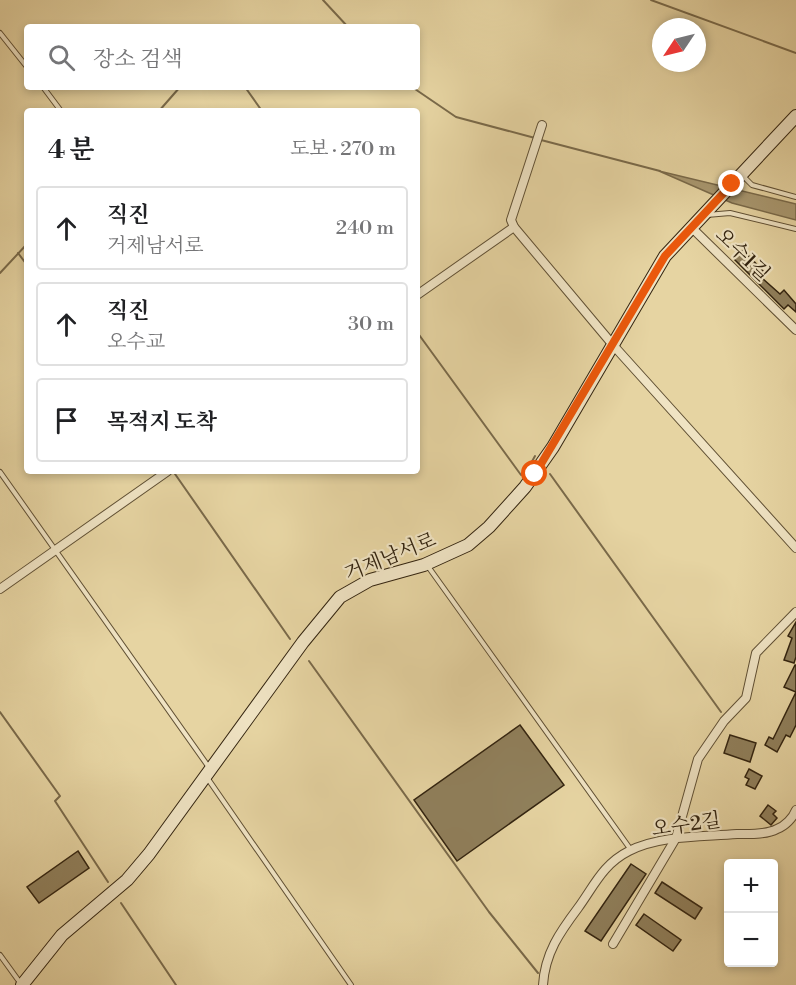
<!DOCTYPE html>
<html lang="ko">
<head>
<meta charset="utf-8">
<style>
	:root { --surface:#fff; --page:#f6f6f6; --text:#202124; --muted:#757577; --line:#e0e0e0 }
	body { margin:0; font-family:"Libre Bodoni","Noto Serif KR",serif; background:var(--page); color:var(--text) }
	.controls { position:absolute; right:18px; bottom:18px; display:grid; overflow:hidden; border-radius:6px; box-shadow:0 3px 9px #0003 }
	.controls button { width:54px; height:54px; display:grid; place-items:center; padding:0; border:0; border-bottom:2px solid var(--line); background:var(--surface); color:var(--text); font:30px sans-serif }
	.compass { position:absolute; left:652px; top:18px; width:54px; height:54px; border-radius:50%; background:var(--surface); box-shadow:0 3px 9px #0003; rotate:235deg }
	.stop { position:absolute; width:18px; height:18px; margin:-14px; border:4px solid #ea580c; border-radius:50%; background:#fff }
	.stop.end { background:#ea580c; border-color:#fff; box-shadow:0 2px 6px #0008 }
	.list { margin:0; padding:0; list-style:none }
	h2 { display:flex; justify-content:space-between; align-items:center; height:78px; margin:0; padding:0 24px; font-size:26px }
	h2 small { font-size:20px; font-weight:400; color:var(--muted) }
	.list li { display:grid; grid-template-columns:39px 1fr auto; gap:18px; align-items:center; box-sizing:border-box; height:84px; margin:0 12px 12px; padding:0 12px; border:2px solid var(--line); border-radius:6px }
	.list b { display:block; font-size:22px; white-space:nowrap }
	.list p { margin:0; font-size:20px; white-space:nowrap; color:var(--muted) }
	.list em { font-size:20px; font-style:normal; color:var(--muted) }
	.icon { flex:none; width:33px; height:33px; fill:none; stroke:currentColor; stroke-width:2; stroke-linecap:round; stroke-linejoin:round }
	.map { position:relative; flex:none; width:796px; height:985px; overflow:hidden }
	.search { position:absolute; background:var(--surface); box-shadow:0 3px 9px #0003; left:24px; top:24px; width:396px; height:66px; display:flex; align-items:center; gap:15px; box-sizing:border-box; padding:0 21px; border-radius:6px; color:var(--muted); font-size:22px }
	.panel { position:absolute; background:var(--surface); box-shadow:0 3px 9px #0003; left:24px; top:108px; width:396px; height:366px; border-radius:6px }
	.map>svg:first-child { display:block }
	.water { fill:#a99870; stroke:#7a6a4a; stroke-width:1.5 }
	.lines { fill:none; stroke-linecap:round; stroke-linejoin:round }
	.stream { stroke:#7a6a4a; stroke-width:2 }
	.building { fill:#90805c; stroke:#332410; stroke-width:1.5 }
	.service-casing { stroke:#605034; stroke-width:6 }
	.minor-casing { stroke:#605034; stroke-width:10 }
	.secondary-casing { stroke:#332410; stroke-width:14 }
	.service { stroke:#efe3c3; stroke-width:4 }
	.minor { stroke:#efe3c3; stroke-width:8 }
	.secondary { stroke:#efe3c3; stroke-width:12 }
	.route { stroke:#ea580c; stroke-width:8 }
	.labels { text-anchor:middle; stroke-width:4.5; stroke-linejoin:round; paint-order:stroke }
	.street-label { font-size:20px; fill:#332410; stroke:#efe3c3 }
</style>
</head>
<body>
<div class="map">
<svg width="796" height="985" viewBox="0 0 796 985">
	<rect width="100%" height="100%" fill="#e6d4a2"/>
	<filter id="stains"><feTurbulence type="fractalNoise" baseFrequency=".00333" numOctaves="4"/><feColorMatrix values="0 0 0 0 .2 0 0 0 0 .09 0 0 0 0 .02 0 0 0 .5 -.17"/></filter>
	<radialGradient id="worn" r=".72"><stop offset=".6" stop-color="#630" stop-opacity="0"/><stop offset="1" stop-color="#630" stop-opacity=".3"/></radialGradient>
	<!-- water -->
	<polygon class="water" points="659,171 796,204 796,220 732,203"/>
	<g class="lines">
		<!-- stream -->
		<g class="stream">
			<polyline points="323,0 348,27"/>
			<polyline points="651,0 796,53"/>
			<polyline points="245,87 262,111"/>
			<polyline points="412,87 456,117 535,138"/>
			<polyline points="159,111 180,87"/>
			<polyline points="541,140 660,171"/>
			<polyline points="18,253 27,265"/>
			<polyline points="0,273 27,244"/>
			<polyline points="417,332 521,475 525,474 535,456"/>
			<polyline points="175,474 290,639"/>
			<polyline points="550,474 721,712"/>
			<polyline points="309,661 489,912 538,973"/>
			<polyline points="0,712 60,796 55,801 108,882"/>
			<polyline points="121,903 176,985"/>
		</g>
	</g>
	<!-- building -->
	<g class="building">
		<polygon points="743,250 766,274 762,278 780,294 784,290 796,304 796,312 788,305 784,309 734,259"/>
		<polygon points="796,622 796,657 794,663 784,660 792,638 788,636"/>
		<polygon points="795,665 796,665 796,725 790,737 786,735 777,752 765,745 769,737 773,739 776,733 796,692 784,687"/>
		<polygon points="520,725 564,785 457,861 414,800"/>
		<polygon points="730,735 756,743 750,762 724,753"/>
		<polygon points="749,769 762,776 755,789 746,785 749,779 745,777"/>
		<polygon points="768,805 776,811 773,814 777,818 771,825 760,816"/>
		<polygon points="78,851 89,868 39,903 27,887"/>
		<polygon points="631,864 646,874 601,941 585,931"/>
		<polygon points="662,882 702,908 695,919 655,893"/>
		<polygon points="644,914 681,940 673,951 636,925"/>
	</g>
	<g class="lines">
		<defs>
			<g id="service">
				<polyline points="0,33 27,67"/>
				<polyline points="43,87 61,111"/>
				<polyline points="744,177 752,185 796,197"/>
				<polyline points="707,215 730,213 796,229"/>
				<polyline points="0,472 208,766"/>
				<polyline points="427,565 631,850"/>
				<polyline points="208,779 351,985"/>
				<polyline points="0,955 21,984"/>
			</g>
			<g id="minor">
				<polyline points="542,125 511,220 514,227 613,345 796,548"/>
				<polyline points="692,228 796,330"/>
				<polyline points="417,295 514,227"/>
				<polyline points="0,589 168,471"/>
				<polyline points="613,944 676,838 698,759 724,721 746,698 756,653 796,612"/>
				<path d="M543,985C545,953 560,932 578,908C594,886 603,864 629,851C661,835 702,837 737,834C749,834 766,835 777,829C785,826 793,818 796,810"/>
			</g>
			<polyline id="secondary" points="22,985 62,935 127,880 149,854 303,642 340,597 370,580 424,565 468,545 489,527 525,487 553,447 665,256 796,116"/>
		</defs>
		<!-- service casing -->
		<use href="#service" class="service-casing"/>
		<!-- minor casing -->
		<use href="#minor" class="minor-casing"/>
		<!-- secondary casing -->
		<use href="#secondary" class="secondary-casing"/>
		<!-- service -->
		<use href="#service" class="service"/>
		<!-- minor -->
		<use href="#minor" class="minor"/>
		<!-- secondary -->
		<use href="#secondary" class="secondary"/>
	</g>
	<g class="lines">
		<!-- route -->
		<polyline class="route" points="535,474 665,256 732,184"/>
	</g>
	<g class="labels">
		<!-- street labels -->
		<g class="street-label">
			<text transform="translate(743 254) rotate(44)" y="7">오수1길</text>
			<text transform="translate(390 556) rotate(-22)" y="7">거제남서로</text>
			<text transform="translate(686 824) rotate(-8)" y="7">오수2길</text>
		</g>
	</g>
	<rect width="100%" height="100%" filter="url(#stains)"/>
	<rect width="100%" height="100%" fill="url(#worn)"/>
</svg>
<div class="controls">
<button>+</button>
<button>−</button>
</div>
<svg class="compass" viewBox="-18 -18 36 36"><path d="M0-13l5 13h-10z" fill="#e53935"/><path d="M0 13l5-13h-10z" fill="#757577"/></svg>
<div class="stop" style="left:535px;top:474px"></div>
<div class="stop end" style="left:732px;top:184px"></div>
<div class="search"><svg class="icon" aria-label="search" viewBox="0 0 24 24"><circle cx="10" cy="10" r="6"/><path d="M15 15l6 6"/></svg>장소 검색</div>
<section class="panel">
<h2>4 분<small>도보 · 270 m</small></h2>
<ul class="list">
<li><svg class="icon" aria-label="ahead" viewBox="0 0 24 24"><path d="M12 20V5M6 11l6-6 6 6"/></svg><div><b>직진</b><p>거제남서로</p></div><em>240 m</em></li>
<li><svg class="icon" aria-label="ahead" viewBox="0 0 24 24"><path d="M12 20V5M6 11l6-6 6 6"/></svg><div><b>직진</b><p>오수교</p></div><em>30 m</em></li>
<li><svg class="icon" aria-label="arrive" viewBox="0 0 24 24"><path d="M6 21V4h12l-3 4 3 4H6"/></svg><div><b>목적지 도착</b></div></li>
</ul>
</section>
</div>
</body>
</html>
